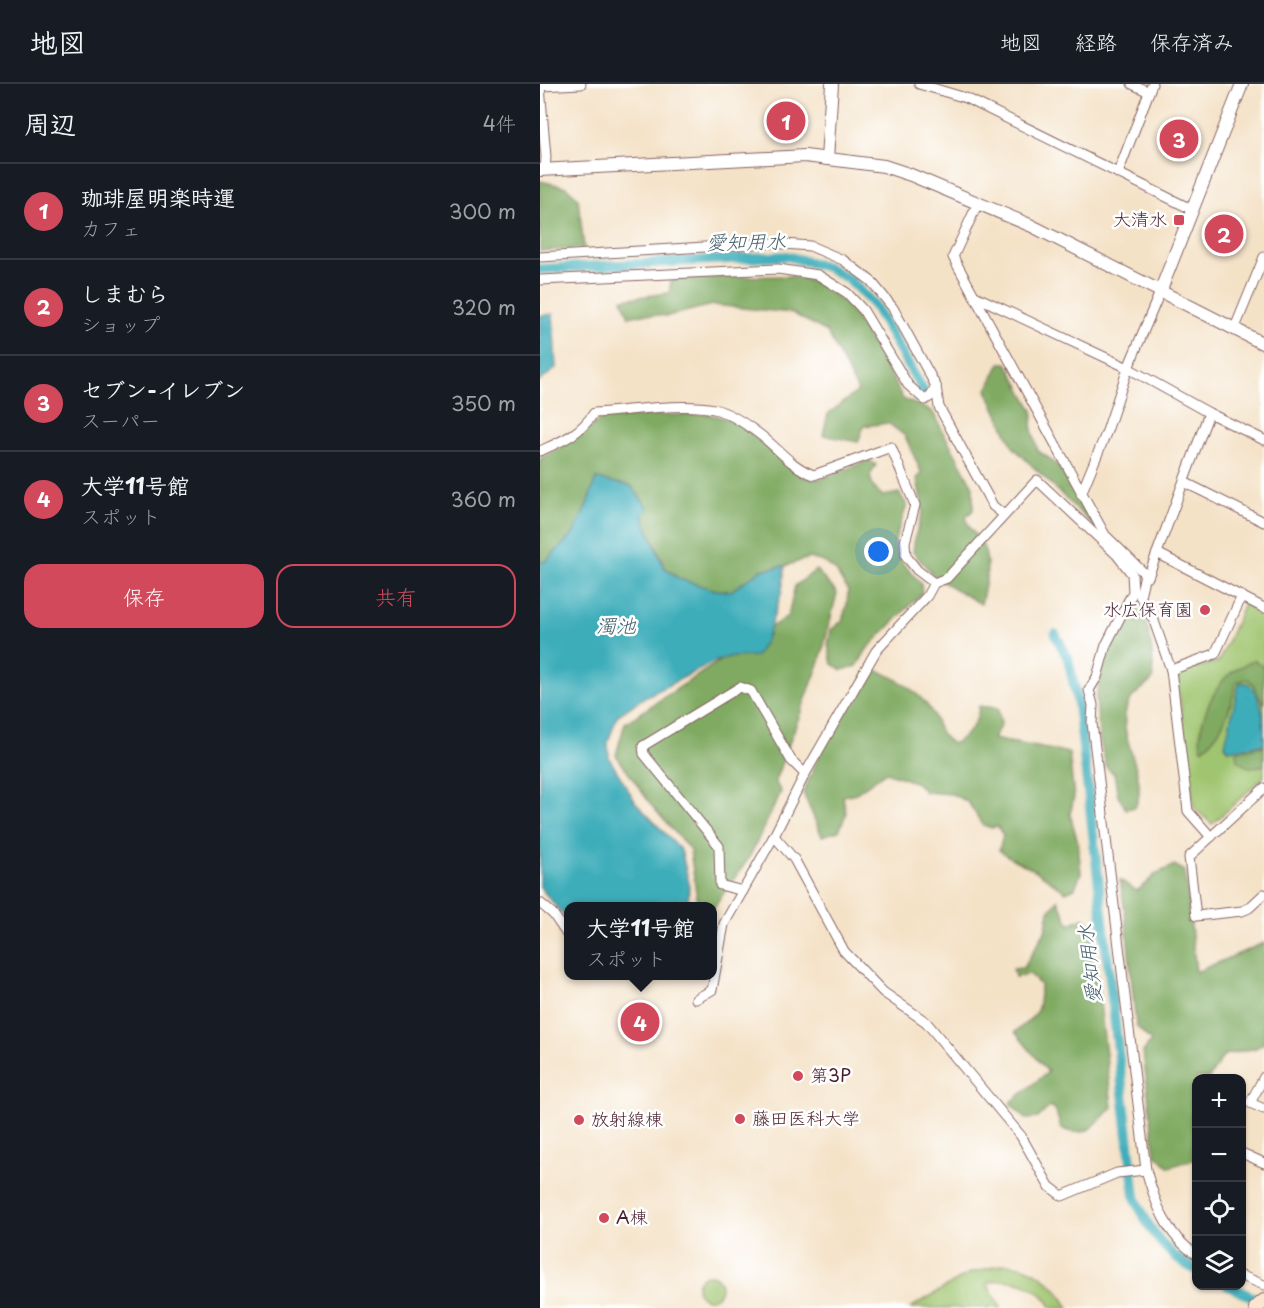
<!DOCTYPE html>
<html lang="ja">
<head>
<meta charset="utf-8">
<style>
	:root { --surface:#171b24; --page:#20242c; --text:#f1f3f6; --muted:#9ea1a6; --line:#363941; --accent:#d1495b }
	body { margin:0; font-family:"Playpen Sans","Klee One",sans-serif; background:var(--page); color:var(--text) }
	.controls { position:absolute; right:18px; bottom:18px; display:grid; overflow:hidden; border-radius:12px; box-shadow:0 2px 4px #0004 }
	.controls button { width:54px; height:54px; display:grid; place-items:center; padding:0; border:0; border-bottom:2px solid var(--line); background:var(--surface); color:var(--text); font:30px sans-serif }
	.you { position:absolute; left:339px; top:468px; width:21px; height:21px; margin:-15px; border:4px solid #fff; border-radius:50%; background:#1a73e8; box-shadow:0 0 0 9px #1a73e833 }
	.badge { display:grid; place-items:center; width:39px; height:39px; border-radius:50%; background:var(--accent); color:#fff; font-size:20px; font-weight:700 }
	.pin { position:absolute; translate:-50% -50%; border:3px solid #fff; box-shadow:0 2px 6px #0006 }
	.popup { position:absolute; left:24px; top:818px; width:153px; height:78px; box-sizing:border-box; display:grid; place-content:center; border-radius:12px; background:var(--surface); filter:drop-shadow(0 2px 4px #0005); font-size:20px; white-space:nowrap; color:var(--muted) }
	.popup b { font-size:22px; color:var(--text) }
	.popup::after { content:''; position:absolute; left:50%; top:100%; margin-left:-12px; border:12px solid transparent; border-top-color:var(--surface) }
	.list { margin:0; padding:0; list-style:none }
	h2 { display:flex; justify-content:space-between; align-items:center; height:78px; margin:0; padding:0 24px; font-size:26px }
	h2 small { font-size:20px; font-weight:400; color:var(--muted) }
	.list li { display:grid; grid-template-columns:39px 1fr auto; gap:18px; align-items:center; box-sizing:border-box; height:96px; padding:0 24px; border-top:2px solid var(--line) }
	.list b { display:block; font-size:22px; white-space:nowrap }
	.list p { margin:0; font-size:20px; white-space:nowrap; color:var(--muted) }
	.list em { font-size:20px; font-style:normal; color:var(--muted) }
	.actions { display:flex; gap:12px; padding:18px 24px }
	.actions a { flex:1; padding:14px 0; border:2px solid var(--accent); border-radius:18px; text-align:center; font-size:21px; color:var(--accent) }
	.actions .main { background:var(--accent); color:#fff }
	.icon { flex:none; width:33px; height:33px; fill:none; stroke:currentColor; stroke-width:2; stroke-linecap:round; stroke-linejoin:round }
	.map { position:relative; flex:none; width:724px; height:1224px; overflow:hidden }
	header { display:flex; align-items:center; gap:36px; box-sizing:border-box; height:84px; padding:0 30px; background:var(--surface); border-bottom:2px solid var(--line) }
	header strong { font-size:28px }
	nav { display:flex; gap:33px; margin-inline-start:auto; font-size:21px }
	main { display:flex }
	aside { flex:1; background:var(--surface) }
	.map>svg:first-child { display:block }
	.green { fill:#a0c56f; stroke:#75724d; stroke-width:1.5 }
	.forest { fill:#80aa62; stroke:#656446; stroke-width:1.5 }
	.water { fill:#3eadba; stroke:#446672; stroke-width:1.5 }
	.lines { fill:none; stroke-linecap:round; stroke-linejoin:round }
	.canal { stroke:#3eadba; stroke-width:10 }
	.minor-casing { stroke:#866362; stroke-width:11 }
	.tertiary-casing { stroke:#866362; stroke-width:14 }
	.secondary-casing { stroke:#866362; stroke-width:16 }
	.minor { stroke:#fff; stroke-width:9 }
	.tertiary { stroke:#fff; stroke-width:12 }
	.secondary { stroke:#fde4d0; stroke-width:14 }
	.poi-dot { fill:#d1495b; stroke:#fff; stroke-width:2 }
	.labels { text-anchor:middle; stroke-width:5; stroke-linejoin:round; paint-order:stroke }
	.poi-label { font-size:18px; fill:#4a1f2b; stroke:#fff; text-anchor:start }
	.water-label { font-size:20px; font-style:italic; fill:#455f6b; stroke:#fff }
</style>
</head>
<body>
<header>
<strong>地図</strong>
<nav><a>地図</a><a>経路</a><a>保存済み</a></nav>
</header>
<main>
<aside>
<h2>周辺<small>4件</small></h2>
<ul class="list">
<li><span class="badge">1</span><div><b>珈琲屋明楽時運</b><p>カフェ</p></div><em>300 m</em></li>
<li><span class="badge">2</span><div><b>しまむら</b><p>ショップ</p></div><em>320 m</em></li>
<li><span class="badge">3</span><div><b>セブン-イレブン</b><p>スーパー</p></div><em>350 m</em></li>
<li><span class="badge">4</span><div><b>大学11号館</b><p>スポット</p></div><em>360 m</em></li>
</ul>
<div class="actions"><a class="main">保存</a><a>共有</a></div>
</aside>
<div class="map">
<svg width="724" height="1224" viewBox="0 0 724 1224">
	<rect width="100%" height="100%" fill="#fff"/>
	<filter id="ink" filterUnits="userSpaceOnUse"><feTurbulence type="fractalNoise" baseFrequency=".0167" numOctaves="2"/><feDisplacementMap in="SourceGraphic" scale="12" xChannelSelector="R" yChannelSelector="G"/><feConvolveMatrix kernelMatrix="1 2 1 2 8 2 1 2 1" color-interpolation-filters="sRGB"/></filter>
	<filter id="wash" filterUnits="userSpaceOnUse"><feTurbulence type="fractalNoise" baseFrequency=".008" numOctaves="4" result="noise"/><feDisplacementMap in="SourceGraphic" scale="24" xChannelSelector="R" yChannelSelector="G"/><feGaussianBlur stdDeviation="1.35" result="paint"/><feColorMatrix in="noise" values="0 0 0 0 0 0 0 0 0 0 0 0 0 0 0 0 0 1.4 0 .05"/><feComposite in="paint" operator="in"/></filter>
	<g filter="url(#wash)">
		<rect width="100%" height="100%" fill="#f4e2c7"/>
		<!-- green -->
		<g class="green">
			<polygon points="704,520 724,530 724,693 672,740 654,724 637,595 640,588 679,577"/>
			<path d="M465,1180C495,1181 515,1199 529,1224H512C499,1201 472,1191 447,1199L461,1224H370L430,1189Z"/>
			<circle cx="169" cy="1203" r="12"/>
		</g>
		<!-- forest -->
		<g class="forest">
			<polygon points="0,97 26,103 38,114 44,164 0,167"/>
			<path d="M254,192L278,199L307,221L342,274L363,315L392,327L433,403V426L426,433C428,446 437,451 443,462C451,479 445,502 441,520L396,494L373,468L375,453L383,427L377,394L382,390L365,352L348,339L324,342L318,358L283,351L288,330L318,307L287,248L252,229L173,221L127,232L103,230L89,233L82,215L129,209L131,197L157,193Z"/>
			<path d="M460,279H467L493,327L492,346L498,367C527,382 541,418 557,445L473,363L447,306Z"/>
			<path d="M169,330L191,336L209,347L265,394L281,395L329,376L336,381L330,392L333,403L343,412L359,409L367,421C351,468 346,462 381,499L382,509L327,565L317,582L302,586L292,580L288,561L291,546L302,537L307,520L308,507L296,487L284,478L269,474L245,482L221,486L191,507L175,506L139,495L125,483L103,433L108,424L91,402L56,395L46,423L33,450L5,478H0V375L44,350L62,333Z"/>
			<polygon points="276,486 297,509 280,577 235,697 241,708 209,774 172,826 172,822 158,822 150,766 112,722 76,671 85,639 248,532 255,502"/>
			<path d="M593,515C611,541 613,564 613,595C607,602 593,610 589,618C572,650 612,692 595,723L586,725L578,712L574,690L566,683L559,652L556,613L567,567Z"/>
			<path d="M714,576L724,584V621L713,600L708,595L696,598C692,620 682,653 662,665C655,647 670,613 682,598C689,588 703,581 714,576Z"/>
			<path d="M329,584C354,591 380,607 393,630C400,645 398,650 413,660C428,651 438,640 439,622L458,624L461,640L453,655L529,669L534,713L530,730L538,759L541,789L535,804L526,808C515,801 498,787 489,783C477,778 469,774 459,766L463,751L457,742L452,744L443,741L428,718L412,710L385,708L377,699L346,688L316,709L303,712L306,730L299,747L282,752L263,709L280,670Z"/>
			<path d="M724,662V681C713,685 706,684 697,676L696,667Z"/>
			<polygon points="634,781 645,787 656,888 724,859 724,959 716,964 684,971 669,994 656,994 656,1075 629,1083 615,1070 603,968 611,957 596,942 585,828 580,796 597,807 616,790"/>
			<path d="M518,816L529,840L544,834L551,841L572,1023C555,1041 547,1056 521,1044L515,1025L510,1022L498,1034L486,1035L470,1019L508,988L475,948C497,930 500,931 500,901L490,890L475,893L473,885L483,884L505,848L509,827Z"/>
		</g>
		<!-- water -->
		<g class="water">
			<polygon points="13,230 16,284 0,297 0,232"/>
			<polygon points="56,395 91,402 108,424 103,433 124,483 139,495 175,506 191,507 221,486 245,482 242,507 226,556 216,572 189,573 176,577 105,613 77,632 68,658 69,674 96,719 141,766 149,799 148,822 28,822 28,837 0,803 0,478 5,478 33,450 46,423"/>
			<path d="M699,599H708C724,614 724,638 724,660L689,666L685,661Z"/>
		</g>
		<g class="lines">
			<!-- canal -->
			<g class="canal">
				<polyline points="0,185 247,172 287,183 310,196 334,221 384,308"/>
				<path d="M515,550L528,574L538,620L595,1113C607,1143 626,1172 656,1186"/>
				<polyline points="688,1202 724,1218"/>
			</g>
		</g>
	</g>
	<g filter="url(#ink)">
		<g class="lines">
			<defs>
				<g id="minor">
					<polyline points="379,0 426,14 653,126"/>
					<polyline points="592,0 609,8"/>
					<polyline points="0,2 41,0"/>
					<polyline points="0,3 6,73 5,86"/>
					<polyline points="578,89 612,0"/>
					<polyline points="438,119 413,173 565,451 608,493 617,469"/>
					<polyline points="0,173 231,159 270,162 303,176 331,197 353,224 396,302 399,323 453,422 463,430"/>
					<polyline points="0,196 238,185 278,191 307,209 323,226 368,301 385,316 391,312 396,302"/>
					<polyline points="435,212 588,284 669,329 724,356"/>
					<polyline points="694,246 724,173"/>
					<polyline points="669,329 617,469 724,524"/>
					<path d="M0,367C22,357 40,350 54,329C87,327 144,318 174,325C190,329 203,338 215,347C236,361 250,383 274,391L351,363L375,421L365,458L366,472L377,486L394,499"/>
					<polyline points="644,398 724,438"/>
					<polyline points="541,410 567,347 588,284 620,208"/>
					<polyline points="605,490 600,512 614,537 631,586"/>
					<polyline points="724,704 649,773 656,832 702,827 709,824 724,810"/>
					<polyline points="234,752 254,775 304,867 343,908 386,938 481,1052 509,1102 522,1112 577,1089 606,1086"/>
					<polyline points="671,753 648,727 631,586 675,570 702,512"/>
					<polyline points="203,807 180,801 179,762 104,670 103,662 200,603 211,607 251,676 265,690"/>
					<polyline points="0,819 13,830 28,852"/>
					<path d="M156,915L172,906L184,840L234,752L265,690L336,567L387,512L394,499L407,494L497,396L577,471L592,490L593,508L566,561L557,593L549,606L553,621L552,639L606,1086C615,1118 626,1152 656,1170"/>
					<polyline points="724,993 710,1019 724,1025"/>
					<polyline points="702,1069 724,1079"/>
					<polyline points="702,1192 724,1201"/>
				</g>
				<g id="tertiary">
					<polyline points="287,75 292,0"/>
					<polyline points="0,86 265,72 344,82 371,91 492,142 724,260"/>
					<polyline points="620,208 702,0"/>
				</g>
				<polyline id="secondary" points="716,1224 724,1217"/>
			</defs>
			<!-- minor casing -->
			<use href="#minor" class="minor-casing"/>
			<!-- tertiary casing -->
			<use href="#tertiary" class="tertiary-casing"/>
			<!-- secondary casing -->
			<use href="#secondary" class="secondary-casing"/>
			<!-- minor -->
			<use href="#minor" class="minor"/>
			<!-- tertiary -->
			<use href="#tertiary" class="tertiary"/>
			<!-- secondary -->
			<use href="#secondary" class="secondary"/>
		</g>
	</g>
	<!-- markers -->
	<g class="poi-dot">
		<rect x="633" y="130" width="12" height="12" rx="3"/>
		<circle cx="665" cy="526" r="6"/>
		<circle cx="258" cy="992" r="6"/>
		<circle cx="200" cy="1035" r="6"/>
		<circle cx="39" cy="1036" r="6"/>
		<circle cx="64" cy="1134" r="6"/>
	</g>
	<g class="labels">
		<!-- poi labels -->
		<g class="poi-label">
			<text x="627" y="142" text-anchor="end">大清水</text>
			<text x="653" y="532" text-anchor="end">水広保育園</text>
			<text x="270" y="998">第3P</text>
			<text x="212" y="1041">藤田医科大学</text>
			<text x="51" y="1042">放射線棟</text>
			<text x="76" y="1140">A棟</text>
		</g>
		<!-- water labels -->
		<g class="water-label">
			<text transform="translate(206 158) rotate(-1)" y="7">愛知用水</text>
			<text x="76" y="549">濁池</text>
			<text transform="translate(550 880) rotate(-97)" y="7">愛知用水</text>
		</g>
	</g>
</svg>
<div class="controls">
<button>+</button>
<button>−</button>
<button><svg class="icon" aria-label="locate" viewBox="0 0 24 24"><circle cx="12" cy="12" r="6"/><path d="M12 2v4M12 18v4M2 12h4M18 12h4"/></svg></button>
<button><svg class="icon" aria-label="layers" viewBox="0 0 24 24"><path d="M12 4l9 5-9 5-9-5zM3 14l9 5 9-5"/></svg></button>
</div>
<div class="you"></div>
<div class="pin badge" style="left:246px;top:37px">1</div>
<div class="pin badge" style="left:684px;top:150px">2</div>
<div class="pin badge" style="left:639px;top:55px">3</div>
<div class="pin badge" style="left:100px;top:938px">4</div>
<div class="popup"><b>大学11号館</b>スポット</div>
</div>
</main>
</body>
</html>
